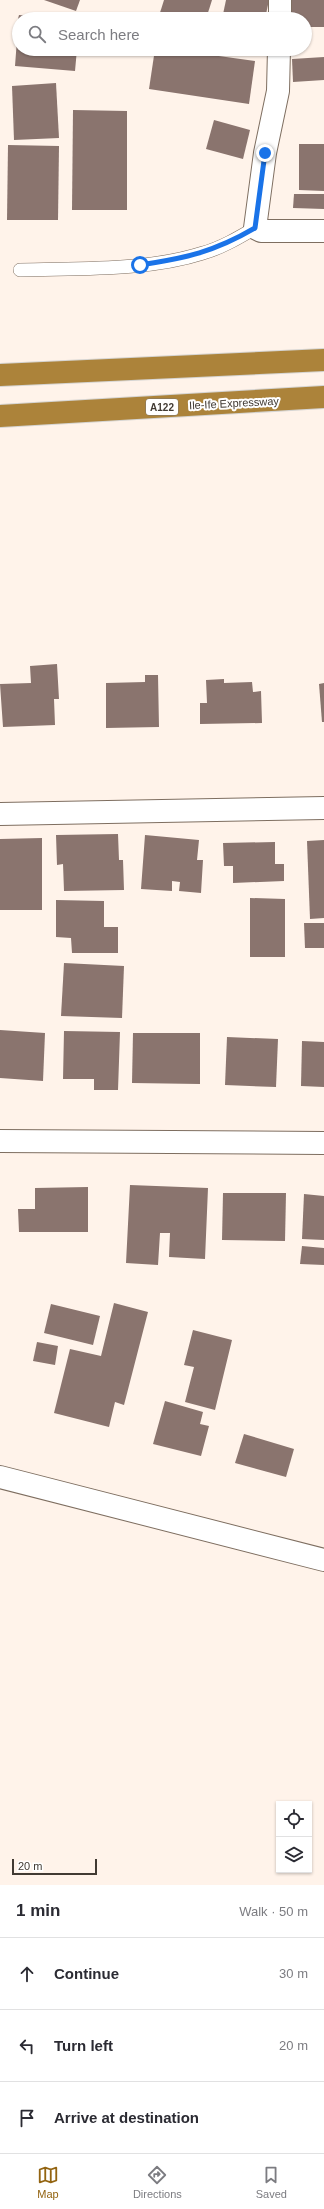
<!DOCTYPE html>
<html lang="en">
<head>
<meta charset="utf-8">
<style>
	:root { --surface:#fff; --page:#f2f2f3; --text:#2b2b33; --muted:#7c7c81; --line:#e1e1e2; --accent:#936411 }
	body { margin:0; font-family:Helvetica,sans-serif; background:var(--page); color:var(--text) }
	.controls { position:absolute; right:12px; bottom:12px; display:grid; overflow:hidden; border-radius:0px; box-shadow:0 1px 3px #0004 }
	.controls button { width:36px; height:36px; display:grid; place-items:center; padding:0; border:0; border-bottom:1px solid var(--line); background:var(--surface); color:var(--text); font:20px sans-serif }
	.scale { position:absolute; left:12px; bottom:10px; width:85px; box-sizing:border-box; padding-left:4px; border:2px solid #413a33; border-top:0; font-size:11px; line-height:14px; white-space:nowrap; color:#413a33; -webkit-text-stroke:3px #fff; paint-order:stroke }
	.stop { position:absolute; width:12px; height:12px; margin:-9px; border:3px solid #1a73e8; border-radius:50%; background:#fff }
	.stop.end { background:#1a73e8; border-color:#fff; box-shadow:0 1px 4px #0008 }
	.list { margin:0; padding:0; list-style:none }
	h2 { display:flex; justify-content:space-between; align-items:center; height:52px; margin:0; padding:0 16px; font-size:17px }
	h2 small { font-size:13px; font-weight:400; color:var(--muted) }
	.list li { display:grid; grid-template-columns:26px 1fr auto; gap:12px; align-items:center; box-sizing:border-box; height:72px; padding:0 16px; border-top:1px solid var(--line) }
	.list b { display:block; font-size:15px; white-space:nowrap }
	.list em { font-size:13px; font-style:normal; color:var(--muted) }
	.icon { flex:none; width:22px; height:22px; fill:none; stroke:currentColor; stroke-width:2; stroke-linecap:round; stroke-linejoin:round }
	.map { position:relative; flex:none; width:324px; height:1885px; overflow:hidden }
	.search { position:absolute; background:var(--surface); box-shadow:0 1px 3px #0004; left:12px; right:12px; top:12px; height:44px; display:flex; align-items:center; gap:10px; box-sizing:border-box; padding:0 14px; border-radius:22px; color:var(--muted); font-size:15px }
	.sheet { height:268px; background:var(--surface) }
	nav { display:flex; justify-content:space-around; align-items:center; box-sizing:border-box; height:56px; border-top:1px solid var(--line); background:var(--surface); font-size:11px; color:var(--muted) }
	nav a { display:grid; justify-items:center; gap:2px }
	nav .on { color:var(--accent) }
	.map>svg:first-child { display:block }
	.building { fill:#8a746e }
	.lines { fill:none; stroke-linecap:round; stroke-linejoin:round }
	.lane-casing { stroke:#7e6e60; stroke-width:14 }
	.street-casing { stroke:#7e6e60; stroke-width:24 }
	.highway-casing { stroke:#d5d4d2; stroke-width:24 }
	.lane { stroke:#fff; stroke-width:13 }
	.street { stroke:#fff; stroke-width:22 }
	.highway { stroke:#ac833a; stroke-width:22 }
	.route { stroke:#1a73e8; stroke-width:5 }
	.labels { text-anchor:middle; stroke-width:4; stroke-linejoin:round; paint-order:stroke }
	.shield { fill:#fff; stroke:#7a7570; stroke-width:1 }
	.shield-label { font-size:10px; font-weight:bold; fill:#413a33 }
	.street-label { font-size:11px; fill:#413a33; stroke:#fff }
</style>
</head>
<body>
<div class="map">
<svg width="324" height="1885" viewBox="0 0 324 1885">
	<rect width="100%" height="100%" fill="#fff3ea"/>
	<!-- building -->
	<g class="building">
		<polygon points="44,0 80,0 76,11"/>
		<polygon points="164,0 212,0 206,19 158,19"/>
		<polygon points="226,0 269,0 265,19 222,19"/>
		<polygon points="290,0 324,0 324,27 305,27 305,19 291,19"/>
		<polygon points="19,15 55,18 54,19 18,19"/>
		<polygon points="18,26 19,49 77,49 75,71 15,66"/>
		<polygon points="155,49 168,49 255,61 249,104 149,89"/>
		<polygon points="324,57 324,80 293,82 292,59"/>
		<polygon points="56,83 59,138 14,140 12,86"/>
		<polygon points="73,110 127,111 127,210 72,210"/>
		<polygon points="214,120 250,130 243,159 206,149"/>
		<polygon points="299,144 324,144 324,191 299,190"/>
		<polygon points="8,145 59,146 58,220 7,220"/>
		<polygon points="294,194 324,194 324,209 293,208"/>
		<polygon points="57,664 59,699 54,699 55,725 3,727 0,684 31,683 30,666"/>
		<polygon points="145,675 158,675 159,727 106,728 106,683 145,682"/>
		<polygon points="224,679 224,683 252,682 253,692 261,691 262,723 200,724 200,703 207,703 206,680"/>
		<polygon points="324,683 324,722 322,722 319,684"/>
		<polygon points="118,834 119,860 123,860 124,890 64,891 63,864 57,865 56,835"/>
		<polygon points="145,835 199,840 197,860 203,860 201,893 179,891 180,882 172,881 172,891 141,889"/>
		<polygon points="42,838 42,910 0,910 0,839"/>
		<polygon points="324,840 324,918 310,919 307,841"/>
		<polygon points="275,842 275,864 284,864 284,881 233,883 233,866 224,866 223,843"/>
		<polygon points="250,898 285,899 285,957 250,957"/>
		<polygon points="56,900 104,901 104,927 118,927 118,953 72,953 71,938 56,937"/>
		<polygon points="304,923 324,923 324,948 305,948"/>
		<polygon points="64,963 124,966 122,1018 61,1016"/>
		<polygon points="0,1030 45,1033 43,1081 0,1078"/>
		<polygon points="64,1031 120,1032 118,1090 94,1090 94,1079 63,1079"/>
		<polygon points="133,1033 200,1033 200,1084 132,1083"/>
		<polygon points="227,1037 278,1039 276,1087 225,1085"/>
		<polygon points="302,1041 324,1042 324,1087 301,1086"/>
		<polygon points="130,1185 208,1188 205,1259 169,1257 170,1233 160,1233 158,1265 126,1263"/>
		<polygon points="88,1187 88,1232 19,1232 18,1209 35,1209 35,1188"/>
		<polygon points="223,1193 286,1193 285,1241 222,1240"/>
		<polygon points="304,1194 324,1196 324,1240 302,1239"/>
		<polygon points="302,1246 324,1248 324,1265 300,1264"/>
		<polygon points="114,1303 148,1312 124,1405 115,1402 109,1427 54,1413 70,1349 101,1356"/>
		<polygon points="51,1304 100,1316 93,1345 44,1333"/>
		<polygon points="193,1330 232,1340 215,1410 185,1402 194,1367 184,1365"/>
		<polygon points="37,1342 58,1346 55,1365 33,1361"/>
		<polygon points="165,1401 203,1412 200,1424 209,1426 201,1456 153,1444"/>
		<polygon points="244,1434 294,1449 286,1477 235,1463"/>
	</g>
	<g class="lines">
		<defs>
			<path id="lane" d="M20,270C79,268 147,271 203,253C221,248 238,238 255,228"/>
			<g id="street">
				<polyline points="280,19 280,0"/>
				<polyline points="279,49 278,91 265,153 255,228 261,231 324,231"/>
				<polyline points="0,814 324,808"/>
				<polyline points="0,1141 324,1143"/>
				<polyline points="0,1477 324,1560"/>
			</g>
			<g id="highway">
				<polyline points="0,375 324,360"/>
				<polyline points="0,416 324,397"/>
			</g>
		</defs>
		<!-- lane casing -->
		<use href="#lane" class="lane-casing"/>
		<!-- street casing -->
		<use href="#street" class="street-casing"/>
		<!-- highway casing -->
		<use href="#highway" class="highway-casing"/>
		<!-- lane -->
		<use href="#lane" class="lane"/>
		<!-- street -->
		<use href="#street" class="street"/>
		<!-- highway -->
		<use href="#highway" class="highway"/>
	</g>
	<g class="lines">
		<!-- route -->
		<path class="route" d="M140,265C186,258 214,252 255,228L265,153"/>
	</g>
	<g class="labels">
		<!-- shield labels -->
		<rect class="shield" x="146" y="399" width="32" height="16" rx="3"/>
		<g class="shield-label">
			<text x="162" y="411">A122</text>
		</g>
		<!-- street labels -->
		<g class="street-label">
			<text transform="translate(234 403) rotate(-3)" y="4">Ile-Ife Expressway</text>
		</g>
	</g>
</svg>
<div class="controls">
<button><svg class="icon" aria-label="locate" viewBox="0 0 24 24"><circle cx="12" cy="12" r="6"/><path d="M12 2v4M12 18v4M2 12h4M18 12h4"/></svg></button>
<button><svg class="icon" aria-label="layers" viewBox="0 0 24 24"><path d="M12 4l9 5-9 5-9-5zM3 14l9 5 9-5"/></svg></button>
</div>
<div class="scale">20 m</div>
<div class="stop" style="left:140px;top:265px"></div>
<div class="stop end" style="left:265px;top:153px"></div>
<div class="search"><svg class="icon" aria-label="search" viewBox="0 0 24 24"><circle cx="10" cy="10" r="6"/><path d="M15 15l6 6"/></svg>Search here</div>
</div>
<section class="sheet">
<h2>1 min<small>Walk · 50 m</small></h2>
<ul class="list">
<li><svg class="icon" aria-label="ahead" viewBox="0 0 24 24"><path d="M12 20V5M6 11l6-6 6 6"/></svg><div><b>Continue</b></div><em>30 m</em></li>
<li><svg class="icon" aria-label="left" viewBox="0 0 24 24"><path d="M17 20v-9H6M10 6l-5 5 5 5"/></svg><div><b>Turn left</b></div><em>20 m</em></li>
<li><svg class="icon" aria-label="arrive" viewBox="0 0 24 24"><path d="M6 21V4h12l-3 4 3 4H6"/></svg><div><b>Arrive at destination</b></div></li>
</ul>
</section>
<nav>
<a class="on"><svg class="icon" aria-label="map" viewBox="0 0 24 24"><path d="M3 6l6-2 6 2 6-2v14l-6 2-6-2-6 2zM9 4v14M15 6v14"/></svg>Map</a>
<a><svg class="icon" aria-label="directions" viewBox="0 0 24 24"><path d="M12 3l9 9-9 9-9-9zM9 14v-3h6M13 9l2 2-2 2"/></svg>Directions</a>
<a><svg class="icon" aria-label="saved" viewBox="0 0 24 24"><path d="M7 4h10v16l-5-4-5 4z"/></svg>Saved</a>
</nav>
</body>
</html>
